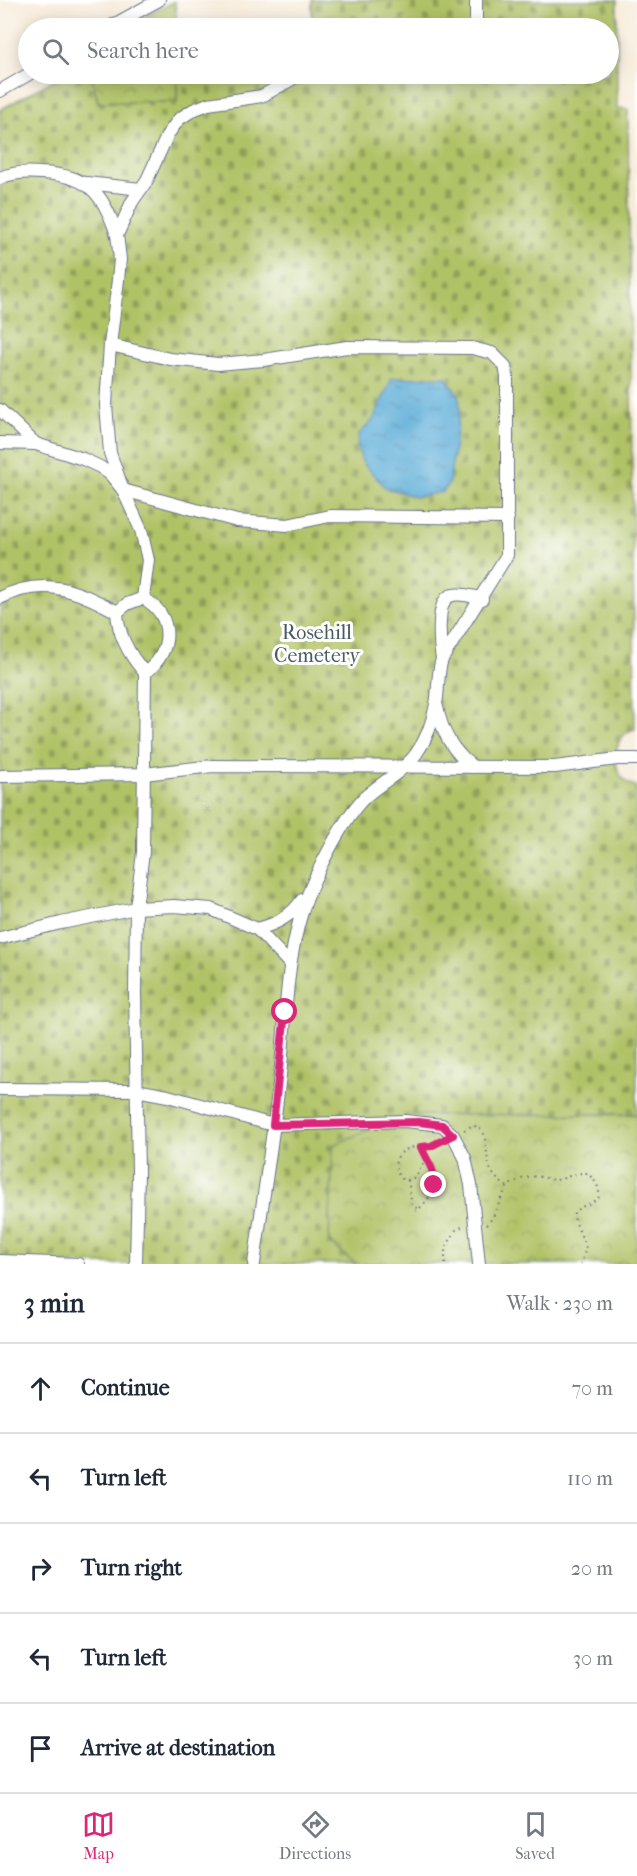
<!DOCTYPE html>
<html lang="en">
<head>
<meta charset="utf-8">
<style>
	:root { --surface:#fff; --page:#f6f6f7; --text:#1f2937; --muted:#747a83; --line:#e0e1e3; --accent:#db2777 }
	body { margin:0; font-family:"IM FELL French Canon",serif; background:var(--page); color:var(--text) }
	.stop { position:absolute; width:18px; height:18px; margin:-14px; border:4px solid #db2777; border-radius:50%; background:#fff }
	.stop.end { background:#db2777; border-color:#fff; box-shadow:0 2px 6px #0008 }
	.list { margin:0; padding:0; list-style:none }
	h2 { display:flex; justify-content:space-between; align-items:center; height:78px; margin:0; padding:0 24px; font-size:26px }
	h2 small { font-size:20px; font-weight:400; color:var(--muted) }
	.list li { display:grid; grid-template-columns:39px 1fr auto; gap:18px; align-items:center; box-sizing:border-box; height:90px; padding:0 24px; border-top:2px solid var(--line) }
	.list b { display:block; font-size:22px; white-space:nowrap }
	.list em { font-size:20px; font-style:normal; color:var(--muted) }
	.icon { flex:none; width:33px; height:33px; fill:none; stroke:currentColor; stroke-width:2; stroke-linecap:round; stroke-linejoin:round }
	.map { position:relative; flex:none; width:637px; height:1264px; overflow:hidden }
	.search { position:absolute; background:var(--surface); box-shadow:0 3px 15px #0003; left:18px; right:18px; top:18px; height:66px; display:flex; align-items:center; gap:15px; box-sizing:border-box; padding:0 21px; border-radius:33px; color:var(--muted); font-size:22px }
	.sheet { height:528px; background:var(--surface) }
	nav { display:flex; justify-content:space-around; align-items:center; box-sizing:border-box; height:84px; border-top:2px solid var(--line); background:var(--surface); font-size:16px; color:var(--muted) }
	nav a { display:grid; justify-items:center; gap:3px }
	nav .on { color:var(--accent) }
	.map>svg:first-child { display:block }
	.cemetery { fill:url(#cemetery-stones); stroke:#667862; stroke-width:1.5 }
	.park { fill:url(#park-crowns); stroke:#667862; stroke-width:1.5 }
	.water { fill:url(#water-ripples); stroke:#3c6e9a; stroke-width:1.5 }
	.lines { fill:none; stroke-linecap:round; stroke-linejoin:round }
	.minor-casing { stroke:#687189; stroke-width:14 }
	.path { stroke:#687189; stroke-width:2; stroke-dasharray:1.5 4.5; stroke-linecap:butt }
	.minor { stroke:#fff; stroke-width:12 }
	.route { stroke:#db2777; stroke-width:8 }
	.labels { text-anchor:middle; stroke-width:6; stroke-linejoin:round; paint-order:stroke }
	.park-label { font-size:20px; fill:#485b60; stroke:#fff }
</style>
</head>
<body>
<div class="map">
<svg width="637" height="1264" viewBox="0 0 637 1264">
	<defs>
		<pattern id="cemetery-stones" width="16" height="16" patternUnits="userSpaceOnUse" patternTransform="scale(1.5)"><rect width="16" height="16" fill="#b0c266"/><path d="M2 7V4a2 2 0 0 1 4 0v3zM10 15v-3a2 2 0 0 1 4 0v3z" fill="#8e9e57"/></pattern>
		<pattern id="park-crowns" width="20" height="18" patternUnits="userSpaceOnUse" patternTransform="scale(1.5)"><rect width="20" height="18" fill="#b0c266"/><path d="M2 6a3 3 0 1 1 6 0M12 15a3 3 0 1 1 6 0" fill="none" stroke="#8e9e57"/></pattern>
		<pattern id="water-ripples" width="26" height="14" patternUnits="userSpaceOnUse" patternTransform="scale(1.5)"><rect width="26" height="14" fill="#5dadd7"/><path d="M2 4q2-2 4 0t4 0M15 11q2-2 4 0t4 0" fill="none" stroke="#4c8db2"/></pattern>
	</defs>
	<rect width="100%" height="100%" fill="#fff"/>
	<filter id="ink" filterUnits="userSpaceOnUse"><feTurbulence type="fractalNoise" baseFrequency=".0167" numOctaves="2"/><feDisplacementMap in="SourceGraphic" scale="12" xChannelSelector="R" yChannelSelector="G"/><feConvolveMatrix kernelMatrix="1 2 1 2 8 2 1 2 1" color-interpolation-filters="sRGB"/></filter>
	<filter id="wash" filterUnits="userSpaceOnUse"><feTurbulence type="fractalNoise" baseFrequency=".008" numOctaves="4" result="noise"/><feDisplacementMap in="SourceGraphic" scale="24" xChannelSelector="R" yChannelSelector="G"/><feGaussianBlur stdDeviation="1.35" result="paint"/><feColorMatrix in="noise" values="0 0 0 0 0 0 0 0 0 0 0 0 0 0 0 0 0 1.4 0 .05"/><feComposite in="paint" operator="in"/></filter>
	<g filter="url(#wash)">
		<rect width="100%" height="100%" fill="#f6ebd8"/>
		<!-- cemetery -->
		<path class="cemetery" d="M312,0H617V108L628,109L635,729C610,734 609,782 636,786L637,1114L480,1115L405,1127L374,1128L329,1241L355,1264H0V110L64,74H91L98,102H177V74H608V28H177V23L312,22Z"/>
		<!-- park -->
		<g class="park">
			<polygon points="175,1 177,28 124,28"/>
			<polygon points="91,74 177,74 177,102 98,102"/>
			<polygon points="637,1114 637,1264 355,1264 329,1241 333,1145 374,1128 405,1127 405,1115"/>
		</g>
		<!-- water -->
		<polygon class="water" points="445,377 459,395 460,409 449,483 443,492 415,497 385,487 363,463 357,447 359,434 373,420 392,378"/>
	</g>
	<g filter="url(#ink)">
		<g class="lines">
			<defs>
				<g id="minor">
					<polyline points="108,28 159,0"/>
					<polyline points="476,28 476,0"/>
					<polyline points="0,91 29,74"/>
					<path d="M0,178C13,172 27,172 41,173C88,175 103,192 117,235"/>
					<polyline points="87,183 141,189"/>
					<path d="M110,345L170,359L218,364L264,360L347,347L472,348L492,353L505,366L507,377V555L442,659C437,674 439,689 436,704C433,721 426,740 416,754C403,772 380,783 364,798C344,818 320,865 309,892C286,950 287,1005 281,1066C274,1132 263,1198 254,1264"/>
					<polyline points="0,410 36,444 83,459 100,467 110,474 123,490 237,521 287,525 330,516 508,518"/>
					<polyline points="0,443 36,444"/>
					<path d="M0,598C43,576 78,590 117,612C118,635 130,656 145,673"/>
					<polyline points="117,612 127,604 143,598"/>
					<path d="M442,659C440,647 436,605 448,597C456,592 474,596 482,599"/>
					<path d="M437,707C442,732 452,751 473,767"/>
					<polyline points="0,776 144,774 213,766 555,767 617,759 637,759"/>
					<path d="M257,929C277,924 290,917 302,900"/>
					<polyline points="0,938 61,923 136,908 174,906 211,909 257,929 289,963"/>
					<polyline points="0,1089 136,1090 168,1096 273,1125 405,1121 442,1125 453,1135 465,1158 471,1185 479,1264"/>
					<polyline points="0,1261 78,1264"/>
					<path d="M136,1264L138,1172L135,992L136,908L143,852L145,673C173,652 175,616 143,598L148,560L141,530L123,490L110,453L106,405L110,345L118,280L120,259L117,235L132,202L147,180L168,134L179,119L193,110L208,104L262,96L301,74"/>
				</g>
			</defs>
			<!-- minor casing -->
			<use href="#minor" class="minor-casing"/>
			<!-- path -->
			<g class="path">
				<path d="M464,1130L473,1125L483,1131C491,1156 481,1171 508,1187"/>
				<polyline points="421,1147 427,1164"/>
				<polyline points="408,1180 412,1206 417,1208"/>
				<path d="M415,1211C430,1203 444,1176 427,1164H422L416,1177L408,1180L402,1179C393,1170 393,1157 405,1150C414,1145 430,1147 443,1141"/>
				<path d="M486,1225C497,1216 498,1200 507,1188C514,1179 531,1175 542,1177C547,1178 551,1180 556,1180C568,1178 575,1172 588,1173L597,1184L600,1196C594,1203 582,1205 574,1212V1218L586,1248L581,1264"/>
				<polyline points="445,1264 445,1249 456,1230 465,1225"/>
			</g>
			<!-- minor -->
			<use href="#minor" class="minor"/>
		</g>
	</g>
	<g class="lines" filter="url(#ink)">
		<!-- route -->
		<path class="route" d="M285,1012L273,1125L419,1122L442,1125L453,1135L431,1146L421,1147C426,1160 436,1170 434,1185"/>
	</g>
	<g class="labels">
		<!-- park labels -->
		<g class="park-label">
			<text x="317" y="639">Rosehill<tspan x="317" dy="23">Cemetery</tspan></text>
		</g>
	</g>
</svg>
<div class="stop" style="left:285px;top:1012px"></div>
<div class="stop end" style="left:434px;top:1185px"></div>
<div class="search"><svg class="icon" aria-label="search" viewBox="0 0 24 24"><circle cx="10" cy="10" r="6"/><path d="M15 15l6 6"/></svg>Search here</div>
</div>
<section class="sheet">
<h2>3 min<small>Walk · 230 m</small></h2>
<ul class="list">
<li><svg class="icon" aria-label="ahead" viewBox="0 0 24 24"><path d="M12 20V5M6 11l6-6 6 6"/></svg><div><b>Continue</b></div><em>70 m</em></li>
<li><svg class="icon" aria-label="left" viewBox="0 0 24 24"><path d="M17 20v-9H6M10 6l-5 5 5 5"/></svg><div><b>Turn left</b></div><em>110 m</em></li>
<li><svg class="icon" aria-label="right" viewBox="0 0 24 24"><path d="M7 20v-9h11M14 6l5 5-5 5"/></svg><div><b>Turn right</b></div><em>20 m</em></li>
<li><svg class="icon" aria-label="left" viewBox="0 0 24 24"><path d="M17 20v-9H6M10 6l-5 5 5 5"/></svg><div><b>Turn left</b></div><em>30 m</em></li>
<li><svg class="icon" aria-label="arrive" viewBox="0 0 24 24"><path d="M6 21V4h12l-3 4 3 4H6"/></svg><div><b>Arrive at destination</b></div></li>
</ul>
</section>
<nav>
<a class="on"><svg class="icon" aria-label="map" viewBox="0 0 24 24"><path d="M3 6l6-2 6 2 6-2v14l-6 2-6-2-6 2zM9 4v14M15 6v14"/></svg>Map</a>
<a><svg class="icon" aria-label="directions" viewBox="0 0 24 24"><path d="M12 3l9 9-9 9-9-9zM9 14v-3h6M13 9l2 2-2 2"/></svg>Directions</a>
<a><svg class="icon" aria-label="saved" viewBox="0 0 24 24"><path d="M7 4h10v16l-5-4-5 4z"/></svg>Saved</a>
</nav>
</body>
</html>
